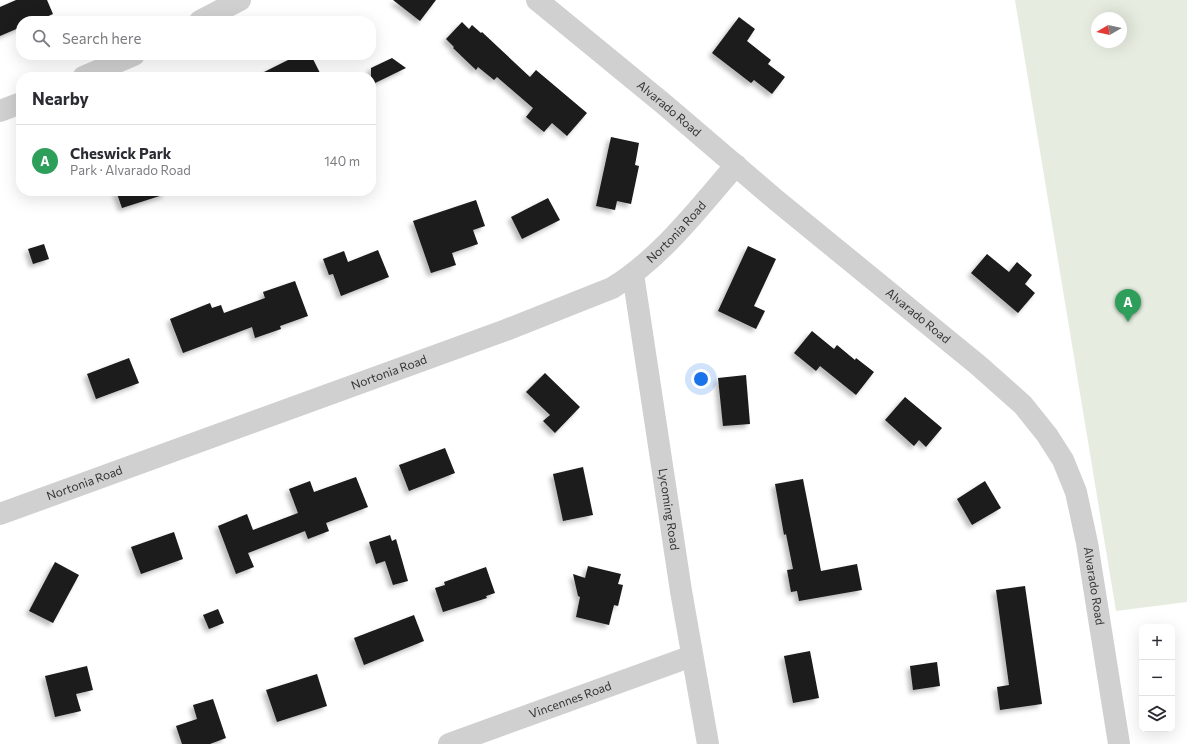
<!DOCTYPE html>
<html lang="en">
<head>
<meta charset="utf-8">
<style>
	:root { --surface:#fff; --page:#f7f7f7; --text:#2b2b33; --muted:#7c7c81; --line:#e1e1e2; --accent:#e63946 }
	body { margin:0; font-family:Commissioner,sans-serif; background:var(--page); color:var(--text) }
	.controls { position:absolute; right:12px; bottom:12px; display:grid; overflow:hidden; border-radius:8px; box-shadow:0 4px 16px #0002 }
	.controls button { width:36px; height:36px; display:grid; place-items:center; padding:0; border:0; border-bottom:1px solid var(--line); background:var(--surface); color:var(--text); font:20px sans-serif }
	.compass { position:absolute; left:1091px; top:12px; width:36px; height:36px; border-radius:50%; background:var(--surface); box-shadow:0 4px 16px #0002; rotate:261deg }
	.you { position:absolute; left:701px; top:379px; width:14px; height:14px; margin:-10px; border:3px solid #fff; border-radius:50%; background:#1a73e8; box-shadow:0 0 0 6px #1a73e833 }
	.badge { display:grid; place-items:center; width:26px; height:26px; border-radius:50%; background:var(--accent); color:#fff; font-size:13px; font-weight:700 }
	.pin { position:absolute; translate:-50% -33px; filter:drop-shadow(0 1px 2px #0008) }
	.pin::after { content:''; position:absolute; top:21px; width:14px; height:12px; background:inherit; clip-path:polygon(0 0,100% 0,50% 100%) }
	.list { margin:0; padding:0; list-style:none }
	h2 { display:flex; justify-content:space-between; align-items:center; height:52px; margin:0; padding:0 16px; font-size:17px }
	h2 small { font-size:13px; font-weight:400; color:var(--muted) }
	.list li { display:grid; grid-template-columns:26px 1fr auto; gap:12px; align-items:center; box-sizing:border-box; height:72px; padding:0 16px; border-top:1px solid var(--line) }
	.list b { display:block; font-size:15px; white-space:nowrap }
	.list p { margin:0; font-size:13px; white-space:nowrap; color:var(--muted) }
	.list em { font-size:13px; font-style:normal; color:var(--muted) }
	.icon { flex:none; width:22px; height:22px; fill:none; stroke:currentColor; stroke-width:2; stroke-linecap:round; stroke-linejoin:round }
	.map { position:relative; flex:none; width:1187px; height:744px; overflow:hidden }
	.search { position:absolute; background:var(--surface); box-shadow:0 4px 16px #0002; left:16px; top:16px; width:360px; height:44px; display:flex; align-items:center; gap:10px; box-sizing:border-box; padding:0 14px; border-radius:16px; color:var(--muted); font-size:15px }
	.panel { position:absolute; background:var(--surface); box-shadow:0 4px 16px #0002; left:16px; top:72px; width:360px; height:124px; border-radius:16px }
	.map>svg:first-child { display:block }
	.green { fill:#e6ecdf; fill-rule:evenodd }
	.building { fill:#1a1a1a; filter:url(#shadow) }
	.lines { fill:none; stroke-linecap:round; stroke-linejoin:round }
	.minor { stroke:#d0d0d0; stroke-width:22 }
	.labels { text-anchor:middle; stroke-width:4; stroke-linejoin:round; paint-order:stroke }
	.street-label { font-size:12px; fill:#333; stroke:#fff }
</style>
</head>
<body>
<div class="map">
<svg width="1187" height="744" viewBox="0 0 1187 744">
	<defs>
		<filter id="shadow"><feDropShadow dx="-3.5" dy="3.5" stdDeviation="2" flood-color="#0004"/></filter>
	</defs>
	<rect width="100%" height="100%" fill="#fff"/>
	<!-- green -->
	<path class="green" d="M1015,0H1187V602L1116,611ZM1097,18H1121V42H1097Z"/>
	<!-- building -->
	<g class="building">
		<polygon points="16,0 47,0 53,14 37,21 21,21 21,27 0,36 0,7"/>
		<polygon points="393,0 436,0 420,21"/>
		<polygon points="739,17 755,29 747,41 771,60 768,64 785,77 772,94 754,80 751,83 712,53"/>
		<polygon points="462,22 469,29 472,25 481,33 482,32 530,77 536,70 587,113 567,136 552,123 544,132 526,117 533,108 497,77 494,80 478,67 476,70 453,48 454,47 446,39"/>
		<polygon points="298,55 311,55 322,77 254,77"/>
		<polygon points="392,58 406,68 371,85 371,68"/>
		<polygon points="611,137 639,143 635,165 639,166 631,204 617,201 615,210 596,206"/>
		<polygon points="116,191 165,191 166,194 122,208"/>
		<polygon points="548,198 560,220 522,239 511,217"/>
		<polygon points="476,200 485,226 473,230 478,244 452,253 456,265 431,273 413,221"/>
		<polygon points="44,244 49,259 33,264 28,249"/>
		<polygon points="748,246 776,259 754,306 765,311 756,329 718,311"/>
		<polygon points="378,250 389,277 341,296 333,274 329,275 323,259 344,251 348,262"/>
		<polygon points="987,254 1009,272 1017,262 1032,275 1025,284 1035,293 1018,313 971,273"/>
		<polygon points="295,281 308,316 280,326 281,329 255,338 252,327 183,353 170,319 210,303 212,308 221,305 224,313 265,298 263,292"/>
		<polygon points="812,331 834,349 837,345 855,360 856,358 874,372 856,395 820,366 816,371 794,353"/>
		<polygon points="129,358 139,383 96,399 87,374"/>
		<polygon points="545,373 580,407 555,433 543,421 550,415 526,392"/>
		<polygon points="746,375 750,424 723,426 718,378"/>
		<polygon points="905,397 942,428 926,447 919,440 914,446 885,420"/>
		<polygon points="445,448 455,473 409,491 399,465"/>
		<polygon points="583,467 593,515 563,521 553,474"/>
		<polygon points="356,477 368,507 326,523 329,531 308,539 305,531 248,553 254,567 236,574 218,526 247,514 253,530 298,513 289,489 310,481 314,492"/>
		<polygon points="803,479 821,571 857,564 862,590 799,601 797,591 791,592 787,570 793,569 786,534 784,535 775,484"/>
		<polygon points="985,481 1001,508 972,525 957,499"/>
		<polygon points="174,532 183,559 141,574 131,547"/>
		<polygon points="390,535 392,541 396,539 408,581 393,585 385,561 376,564 369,542"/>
		<polygon points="55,562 79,575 53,623 29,611"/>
		<polygon points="588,566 621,574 618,584 623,585 618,606 614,605 609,625 576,617 580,597 578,596 573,574 585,578"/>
		<polygon points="486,567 495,593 486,596 487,598 443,612 435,588 445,585 444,582"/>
		<polygon points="1025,586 1042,704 1000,710 997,687 1009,685 996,590"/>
		<polygon points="218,609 224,623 209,629 203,615"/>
		<polygon points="414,615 424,641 364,665 354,638"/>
		<polygon points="810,651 819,698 793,703 784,656"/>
		<polygon points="937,662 940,686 913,690 910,666"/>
		<polygon points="87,666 93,690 76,694 81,711 55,717 45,676"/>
		<polygon points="317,674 327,706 277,722 266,690"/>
		<polygon points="213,699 226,738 210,744 182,744 176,726 197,719 193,705"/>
	</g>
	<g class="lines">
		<!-- minor -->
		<g class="minor">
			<path id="s1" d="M537,0L665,105L776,200L978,365L1023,405L1047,435L1063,460L1076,492L1087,543L1119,744"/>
			<polyline points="200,21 240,0"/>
			<polyline points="83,77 134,55"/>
			<polyline points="0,111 21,103"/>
			<path id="s2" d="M633,274L681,591L708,744"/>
			<path id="s3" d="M0,514L506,330L612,288C661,258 699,208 736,165"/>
			<path id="s4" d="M449,744L692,656"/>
		</g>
	</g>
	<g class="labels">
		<!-- street labels -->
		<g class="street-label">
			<text dy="4" stroke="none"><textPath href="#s1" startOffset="171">Alvarado Road</textPath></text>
			<text dy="4" stroke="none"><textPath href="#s3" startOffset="738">Nortonia Road</textPath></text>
			<text dy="4" stroke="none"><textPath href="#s1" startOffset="495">Alvarado Road</textPath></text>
			<text dy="4" stroke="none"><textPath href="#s3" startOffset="414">Nortonia Road</textPath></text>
			<text dy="4" stroke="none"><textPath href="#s3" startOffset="90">Nortonia Road</textPath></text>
			<text dy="4" stroke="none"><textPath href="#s2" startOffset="238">Lycoming Road</textPath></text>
			<text dy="4" stroke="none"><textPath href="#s1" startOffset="831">Alvarado Road</textPath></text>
			<text dy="4" stroke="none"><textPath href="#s4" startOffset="129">Vincennes Road</textPath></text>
		</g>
	</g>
</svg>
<div class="controls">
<button>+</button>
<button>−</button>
<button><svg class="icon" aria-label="layers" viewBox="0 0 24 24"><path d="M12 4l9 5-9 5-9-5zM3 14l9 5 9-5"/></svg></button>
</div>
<svg class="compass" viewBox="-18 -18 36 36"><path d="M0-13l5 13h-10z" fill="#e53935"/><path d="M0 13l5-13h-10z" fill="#7c7c81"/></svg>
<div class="you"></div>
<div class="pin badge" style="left:1128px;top:322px;background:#2e9e5b">A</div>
<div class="search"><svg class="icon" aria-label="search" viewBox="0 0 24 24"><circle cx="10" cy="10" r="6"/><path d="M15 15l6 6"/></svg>Search here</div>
<section class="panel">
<h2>Nearby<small></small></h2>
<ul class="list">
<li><span class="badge" style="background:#2e9e5b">A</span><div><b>Cheswick Park</b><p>Park · Alvarado Road</p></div><em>140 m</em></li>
</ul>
</section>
</div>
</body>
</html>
